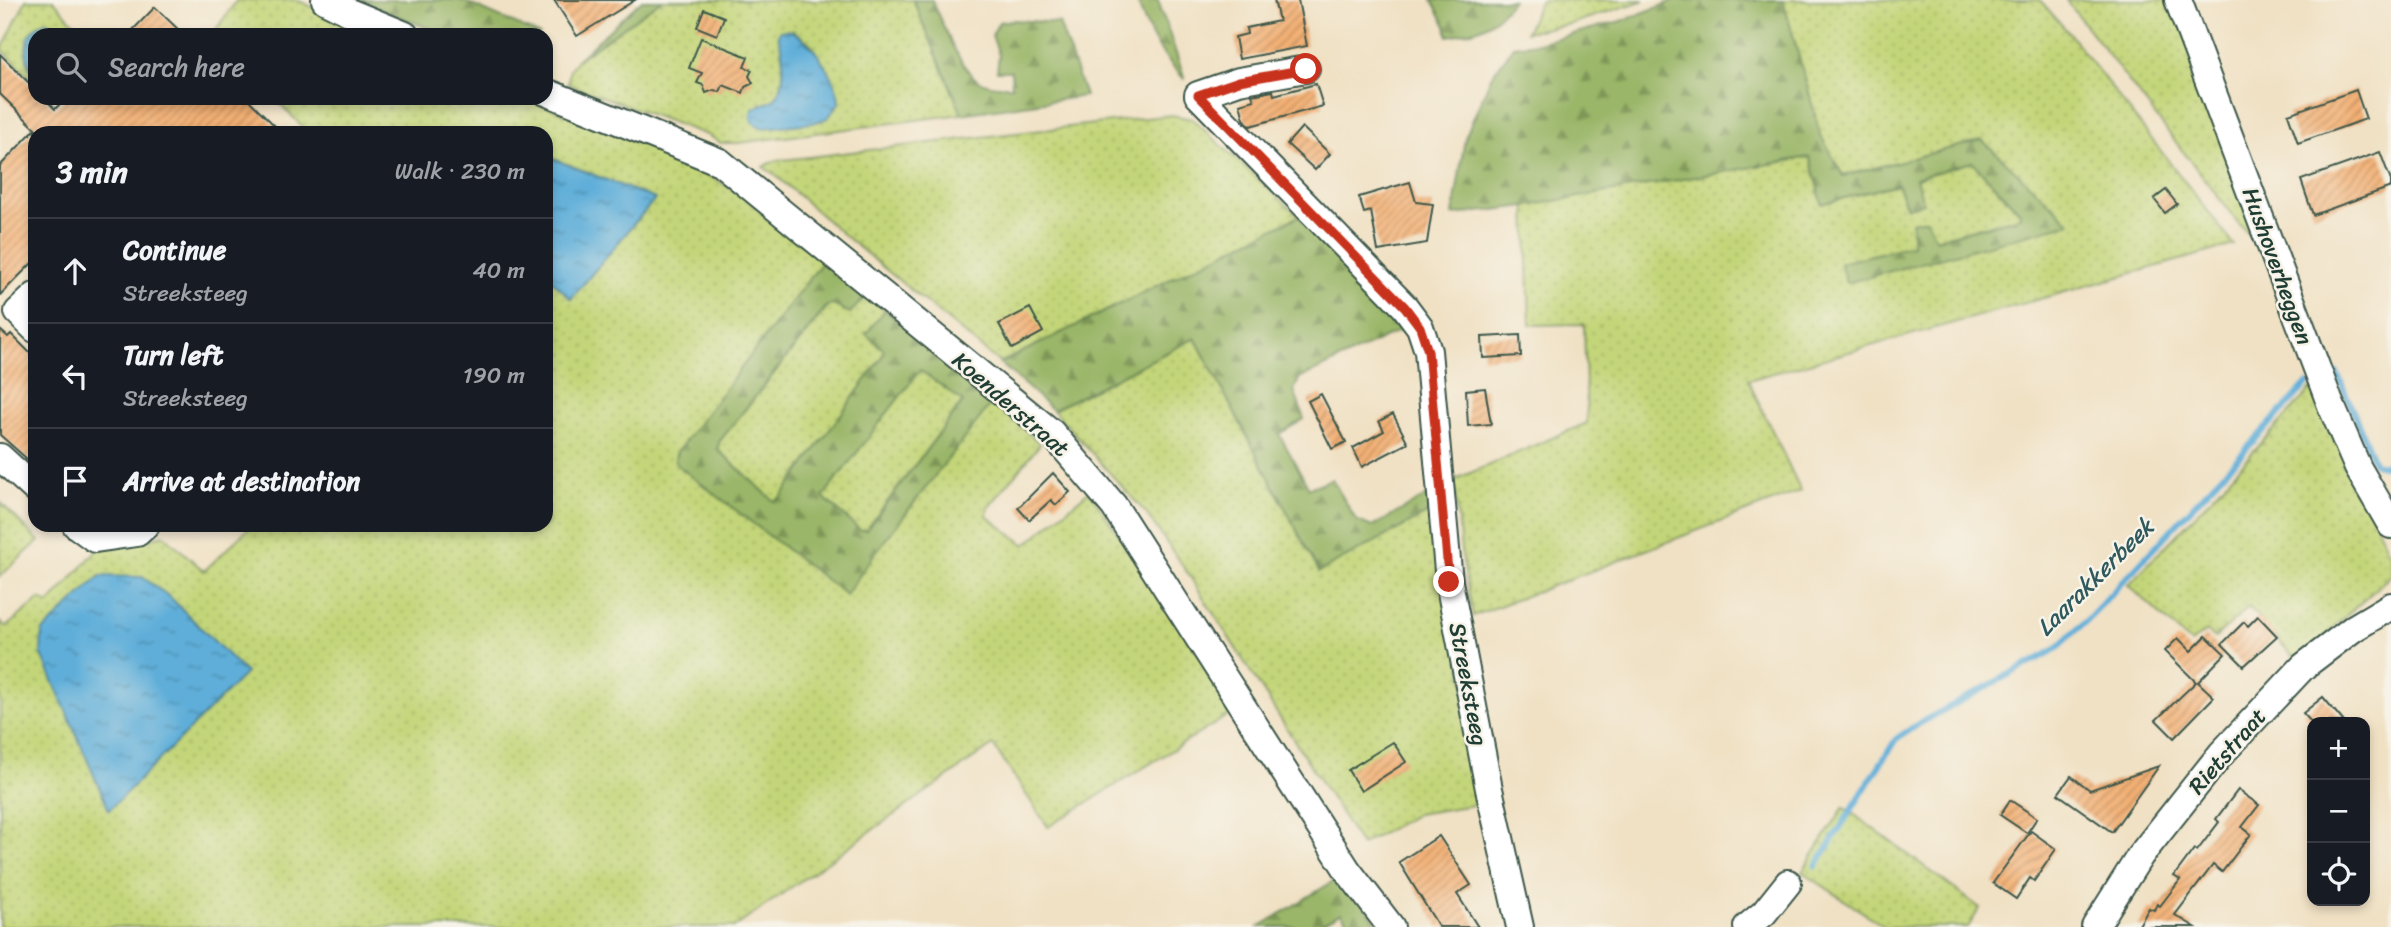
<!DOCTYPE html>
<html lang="en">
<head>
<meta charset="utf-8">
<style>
	:root { --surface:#171b24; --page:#242831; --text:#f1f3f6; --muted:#9ea1a6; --line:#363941 }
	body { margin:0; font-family:Sriracha,sans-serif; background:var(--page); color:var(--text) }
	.controls { position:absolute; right:21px; bottom:21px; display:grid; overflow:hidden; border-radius:14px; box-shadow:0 4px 10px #0003 }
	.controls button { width:63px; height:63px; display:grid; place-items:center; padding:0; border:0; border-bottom:2px solid var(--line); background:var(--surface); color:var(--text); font:35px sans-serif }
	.stop { position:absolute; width:21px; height:21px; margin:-16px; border:5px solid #c8321e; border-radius:50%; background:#fff }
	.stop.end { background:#c8321e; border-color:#fff; box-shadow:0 2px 7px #0008 }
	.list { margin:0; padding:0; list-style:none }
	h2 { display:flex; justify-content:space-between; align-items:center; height:91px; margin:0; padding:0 28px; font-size:30px }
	h2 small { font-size:23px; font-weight:400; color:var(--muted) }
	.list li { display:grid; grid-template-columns:46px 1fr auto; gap:21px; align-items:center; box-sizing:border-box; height:105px; padding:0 28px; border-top:2px solid var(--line) }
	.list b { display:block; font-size:26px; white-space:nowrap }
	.list p { margin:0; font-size:23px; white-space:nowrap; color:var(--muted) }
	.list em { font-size:23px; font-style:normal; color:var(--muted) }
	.icon { flex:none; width:38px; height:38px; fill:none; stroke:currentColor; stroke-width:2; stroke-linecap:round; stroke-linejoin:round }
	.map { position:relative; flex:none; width:2391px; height:927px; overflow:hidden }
	.search { position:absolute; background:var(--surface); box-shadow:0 4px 10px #0003; left:28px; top:28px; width:525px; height:77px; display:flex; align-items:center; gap:18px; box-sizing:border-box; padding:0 24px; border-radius:21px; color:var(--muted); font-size:26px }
	.panel { position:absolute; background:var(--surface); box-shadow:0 4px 10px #0003; left:28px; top:126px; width:525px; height:406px; border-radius:21px }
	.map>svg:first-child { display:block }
	.green { fill:url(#green-dots); stroke:#718956; stroke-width:2; fill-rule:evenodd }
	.forest { fill:url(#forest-firs); stroke:#5c7a4e; stroke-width:2; fill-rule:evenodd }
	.water { fill:url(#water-ripples); stroke:#3e7686; stroke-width:2 }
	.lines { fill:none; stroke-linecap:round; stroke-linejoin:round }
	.stream { stroke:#5eaed9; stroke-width:6 }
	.building { fill:url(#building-hatch) }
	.minor-casing { stroke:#3e564a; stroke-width:30 }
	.minor { stroke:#fff; stroke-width:26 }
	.route { stroke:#c8321e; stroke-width:9 }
	.labels { text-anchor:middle; stroke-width:5; stroke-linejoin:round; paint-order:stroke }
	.street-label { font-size:23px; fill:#1f3d34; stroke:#f7f3e8 }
	.water-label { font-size:24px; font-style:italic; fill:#2f595d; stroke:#f7f3e8 }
</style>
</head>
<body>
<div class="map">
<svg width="2391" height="927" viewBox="0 0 2391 927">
	<defs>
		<pattern id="green-dots" width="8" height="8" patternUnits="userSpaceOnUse" patternTransform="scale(1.75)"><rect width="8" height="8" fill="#c3d578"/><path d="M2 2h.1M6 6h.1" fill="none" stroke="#a7b868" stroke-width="1.8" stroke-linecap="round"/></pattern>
		<pattern id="forest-firs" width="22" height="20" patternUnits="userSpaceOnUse" patternTransform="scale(1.75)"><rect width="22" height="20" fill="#9ab668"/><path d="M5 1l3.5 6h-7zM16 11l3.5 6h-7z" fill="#7d9556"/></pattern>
		<pattern id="water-ripples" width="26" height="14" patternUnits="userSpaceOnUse" patternTransform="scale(1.75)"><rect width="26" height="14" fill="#5eaed9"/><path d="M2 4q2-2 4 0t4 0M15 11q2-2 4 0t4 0" fill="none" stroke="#4d8fb1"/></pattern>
		<pattern id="building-hatch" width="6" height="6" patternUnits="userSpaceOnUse" patternTransform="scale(1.75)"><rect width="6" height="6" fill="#f3b074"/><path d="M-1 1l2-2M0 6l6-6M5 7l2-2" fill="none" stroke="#c49060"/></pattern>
	</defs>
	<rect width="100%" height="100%" fill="#f7f3e8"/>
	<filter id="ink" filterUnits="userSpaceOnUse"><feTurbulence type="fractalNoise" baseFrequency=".0143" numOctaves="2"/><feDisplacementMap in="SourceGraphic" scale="14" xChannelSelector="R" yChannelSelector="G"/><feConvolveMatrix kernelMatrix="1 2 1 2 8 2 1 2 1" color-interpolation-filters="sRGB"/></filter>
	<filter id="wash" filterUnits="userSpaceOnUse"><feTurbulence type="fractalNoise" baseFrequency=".00686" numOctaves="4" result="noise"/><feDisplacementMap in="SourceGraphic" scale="28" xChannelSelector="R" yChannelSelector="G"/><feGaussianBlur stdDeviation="1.57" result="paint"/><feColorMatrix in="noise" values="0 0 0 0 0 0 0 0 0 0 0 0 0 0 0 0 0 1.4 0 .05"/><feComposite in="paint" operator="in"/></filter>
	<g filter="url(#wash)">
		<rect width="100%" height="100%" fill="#f0e1c4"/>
		<!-- green -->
		<g class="green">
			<polygon points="26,0 53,0 85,35 62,35 54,24 30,36 28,66 35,76 35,83 2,49"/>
			<polygon points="237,0 297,0 375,35 212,35"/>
			<path d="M662,0H913L962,114L739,143H721L707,135L568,84L570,69L577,60ZM793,30L811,44L835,85L759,105C763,104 767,103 770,102C789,92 783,51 778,35Z"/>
			<polygon points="1541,0 1645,0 1570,24 1526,32"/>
			<polygon points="1783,0 2040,0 2068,32 2234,245 1748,380 1801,491 1473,616 1461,550 1454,480 1587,423 1584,324 1530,325 1526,206 1811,157 1822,204 1897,184 1907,207 1923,203 1916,178 1972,162 2020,212 2020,217 1841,263 2070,223 1982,140 1843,176 1821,136"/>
			<polygon points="2066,0 2172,0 2260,234 2252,237 2240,225"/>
			<path d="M274,98H525L658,150L716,179L749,201L823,261L677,452L675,459L677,465L846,594L872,557L993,401L1040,444L988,508L987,516L1025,545L1089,491L1237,710L1048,827L993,745L735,927H0V622L6,627L40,599L49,604L97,550L164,535L204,571L252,525H546V274L571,299L655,199L546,156V133H309ZM142,577L171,598L246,673Z"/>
			<polygon points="1172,115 1192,119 1299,216 1000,363 845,236 774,174 763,167 774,161"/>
			<polygon points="867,295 885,310 884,351 881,359 781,497 774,501 717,449 719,442 828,306"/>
			<polygon points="1195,338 1319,571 1434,510 1486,803 1417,814 1361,845 1189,575 1146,513 1053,410"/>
			<polygon points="920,370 963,401 866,530 860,530 822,498"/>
			<polygon points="2313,387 2391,557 2391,575 2297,661 2249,607 2215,638 2206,631 2191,643 2128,585 2190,521"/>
			<polygon points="0,502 39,541 0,576"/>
			<polygon points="1844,807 1980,908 1968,927 1885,927 1802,872"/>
		</g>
		<!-- forest -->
		<g class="forest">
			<polygon points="360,0 461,0 540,35 444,35"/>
			<polygon points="642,0 662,0 577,60"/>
			<path d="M913,0H932C941,21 958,63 975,78C986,87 1000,86 1012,86L1011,71H997L999,55L992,35L999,22L1014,20L1059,23L1085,96L962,114Z"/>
			<path d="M1137,0H1158L1185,80C1159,51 1149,37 1137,0Z"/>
			<path d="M1432,0H1513C1491,28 1481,30 1448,36L1446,26Z"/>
			<polygon points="1676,0 1783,0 1821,136 1843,176 1982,140 2071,223 1846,283 1840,263 1912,245 1912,222 1926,219 1936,239 2020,217 2020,212 1972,162 1916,178 1923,203 1907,207 1897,184 1822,204 1810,157 1526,206 1453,215 1465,138 1491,77 1514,46 1538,43 1621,21"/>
			<polygon points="1299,216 1374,292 1403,329 1299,379 1294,390 1304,419 1279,434 1309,488 1332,479 1356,520 1372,527 1432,493 1434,510 1319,572 1195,338 1053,410 1000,363"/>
			<path d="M823,261L867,295L850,313L833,305L827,306L719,442L718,450L774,501L781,497L881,359L884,350L866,334L885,310L993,401L872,557L846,595L677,465L675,459L677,452ZM920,370L963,402L866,530H860L823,497Z"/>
			<polygon points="1345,874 1377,924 1373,927 1351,927 1341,913 1315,927 1259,927"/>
		</g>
		<!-- water -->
		<g class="water">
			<path d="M46,22L54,24L62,35H35V76C22,58 22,31 46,22Z"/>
			<path d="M786,30C808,32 840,82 839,103L828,118L813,123L764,128C754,125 747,120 753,109C759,104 768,104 773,100C789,87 783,51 778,35L780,31Z"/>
			<polygon points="546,156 655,199 571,299 546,274"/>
			<polygon points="100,576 142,577 171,598 246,673 109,810 41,653 42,632"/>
		</g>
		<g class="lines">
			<!-- stream -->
			<g class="stream">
				<polyline points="2337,373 2375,464 2383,466 2391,460"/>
				<polyline points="1816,866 1896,739 1918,724 2056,649 2084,623 2307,384"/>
			</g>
		</g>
		<g id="blocks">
			<!-- building -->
			<g class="building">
				<polygon points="554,0 635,0 577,36"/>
				<polygon points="1274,0 1298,0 1307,46 1239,59 1235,37 1247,34 1246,28 1279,21"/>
				<polygon points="155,7 184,35 128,35"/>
				<polygon points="704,9 724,17 717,35 697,27"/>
				<polygon points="701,38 748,57 744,67 752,70 749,76 753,83 745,87 743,93 723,85 720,92 714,90 706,93 703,85 697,83 702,73 689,68"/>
				<polygon points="0,54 35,89 35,98 44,98 55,109 66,98 247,98 282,133 40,133 0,94"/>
				<polygon points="1316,84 1323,106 1250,126 1244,119 1240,104 1254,100 1252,95 1273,91 1274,95"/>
				<polygon points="2356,90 2366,119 2298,143 2288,114"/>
				<polygon points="1302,127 1330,154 1315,170 1287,144"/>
				<polygon points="35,129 35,260 0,295 0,166"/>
				<polygon points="2380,152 2391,181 2391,187 2313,215 2301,180"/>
				<polygon points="1410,182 1416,202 1433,204 1427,243 1378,251 1371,211 1364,213 1359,197"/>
				<polygon points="2166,190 2177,204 2165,213 2154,199"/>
				<polygon points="1030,308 1043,332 1012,349 999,324"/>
				<polygon points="0,330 8,337 11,334 35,358 35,466 0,435"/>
				<polygon points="1520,335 1521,356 1483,358 1482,337"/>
				<polygon points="1485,388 1491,424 1468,426 1466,390"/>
				<polygon points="1321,394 1346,442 1332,449 1308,401"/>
				<polygon points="1393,414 1408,443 1362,467 1353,448 1384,431 1379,421"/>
				<polygon points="1053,473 1070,492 1056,505 1051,500 1029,520 1018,508"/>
				<polygon points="2258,616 2277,636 2244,666 2222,644 2244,622 2248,626"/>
				<polygon points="2206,636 2225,654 2198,682 2214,697 2174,738 2156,720 2196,682 2165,651 2178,638 2191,651"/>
				<polygon points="2323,697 2344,722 2311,722 2303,713"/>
				<polygon points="1393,742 1406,762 1361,791 1348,770"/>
				<polygon points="2159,766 2112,832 2058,794 2071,776 2090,790"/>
				<polygon points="2238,790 2259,805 2242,827 2251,834 2222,872 2213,865 2175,915 2195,927 2138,927 2149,908 2154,910 2157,904 2160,906 2180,880 2174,876 2194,849 2197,851 2219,822 2216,819"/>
				<polygon points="2010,800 2037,818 2027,833 2000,815"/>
				<polygon points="2031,831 2056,849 2034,881 2030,878 2016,899 1993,883"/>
				<polygon points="1439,836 1471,885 1457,894 1478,927 1439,927 1399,862"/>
			</g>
		</g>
	</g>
	<g filter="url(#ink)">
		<use href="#blocks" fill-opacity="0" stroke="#3e564a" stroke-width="2"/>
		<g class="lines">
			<defs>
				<g id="minor">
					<polyline points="325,0 349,12 405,35"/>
					<polyline points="2178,0 2330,403 2358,468 2391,525"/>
					<polyline points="1306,69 1239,81 1198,95 1405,307 1420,327 1428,351 1449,582 1489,789 1520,927"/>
					<polyline points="546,92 720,162 1051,432 1114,506 1348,871 1391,927"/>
					<polyline points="35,296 18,312 35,329"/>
					<polyline points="0,457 35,489"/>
					<polyline points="76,525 95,539 137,533 146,525"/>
					<polyline points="1747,927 1764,913 1788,883"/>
					<polyline points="2095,927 2140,856 2221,754 2304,666 2354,628 2391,606"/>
				</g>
			</defs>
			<!-- minor casing -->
			<use href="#minor" class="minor-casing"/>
			<!-- minor -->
			<use href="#minor" class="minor"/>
		</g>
	</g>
	<g class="lines" filter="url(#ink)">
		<!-- route -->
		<polyline class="route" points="1306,69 1239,81 1198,95 1405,307 1420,327 1428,351 1449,582"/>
	</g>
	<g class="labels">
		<!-- street labels -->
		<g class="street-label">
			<text transform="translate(2278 266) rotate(70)" y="8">Hushoverheggen</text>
			<text transform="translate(1011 404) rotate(41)" y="8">Koenderstraat</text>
			<text transform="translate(1469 684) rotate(79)" y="8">Streeksteeg</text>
			<text transform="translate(2227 751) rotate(-49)" y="8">Rietstraat</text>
		</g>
		<!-- water labels -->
		<g class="water-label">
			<text transform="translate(2095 577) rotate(-45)" y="8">Laarakkerbeek</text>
		</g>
	</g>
</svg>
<div class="controls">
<button>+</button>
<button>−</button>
<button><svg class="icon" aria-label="locate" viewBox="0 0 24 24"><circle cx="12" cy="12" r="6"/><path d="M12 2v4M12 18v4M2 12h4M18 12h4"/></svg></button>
</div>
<div class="stop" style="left:1306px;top:69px"></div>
<div class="stop end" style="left:1449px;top:582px"></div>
<div class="search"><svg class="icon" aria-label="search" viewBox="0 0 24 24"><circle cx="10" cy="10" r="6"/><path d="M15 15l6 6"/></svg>Search here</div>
<section class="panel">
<h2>3 min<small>Walk · 230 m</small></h2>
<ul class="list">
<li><svg class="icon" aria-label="ahead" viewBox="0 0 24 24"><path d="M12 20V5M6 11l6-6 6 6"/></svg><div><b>Continue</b><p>Streeksteeg</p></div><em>40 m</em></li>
<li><svg class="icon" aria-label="left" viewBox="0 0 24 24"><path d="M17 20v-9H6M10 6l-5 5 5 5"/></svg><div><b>Turn left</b><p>Streeksteeg</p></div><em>190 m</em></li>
<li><svg class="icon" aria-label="arrive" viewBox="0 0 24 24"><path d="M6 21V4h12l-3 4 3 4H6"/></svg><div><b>Arrive at destination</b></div></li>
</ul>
</section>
</div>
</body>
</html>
